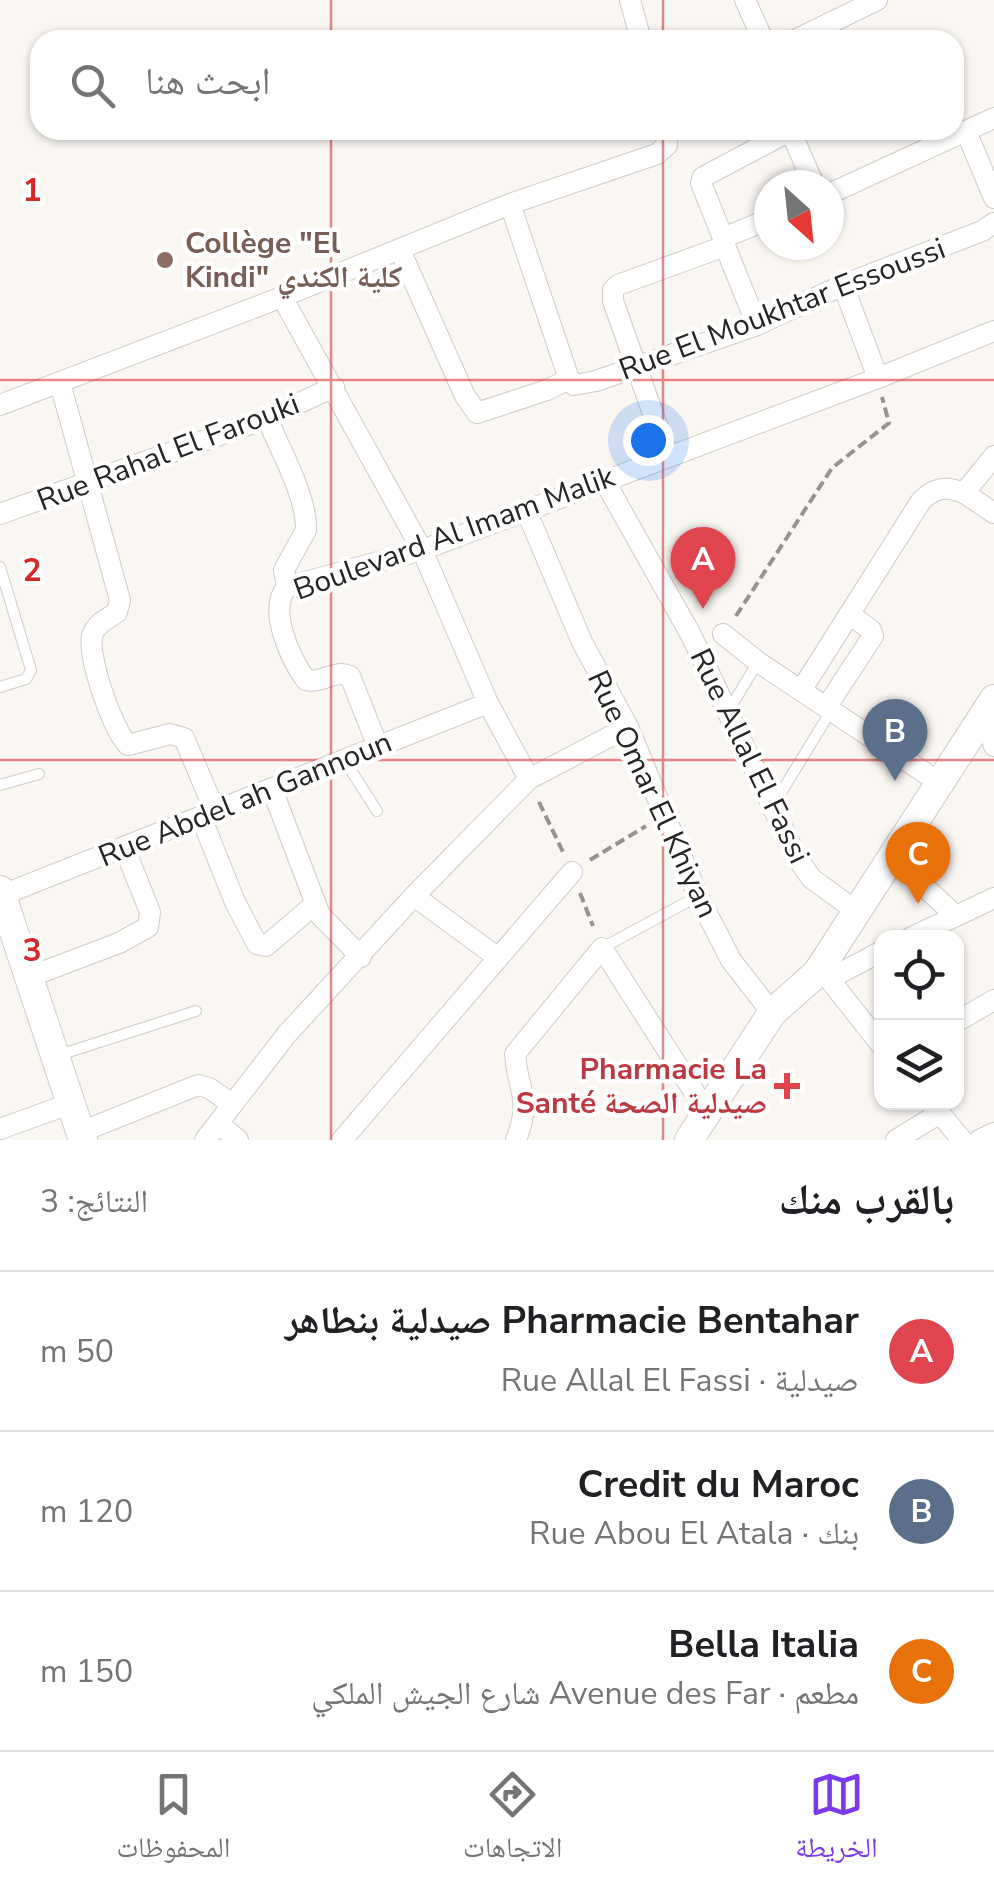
<!DOCTYPE html>
<html lang="ar">
<head>
<meta charset="utf-8">
<style>
	:root { --surface:#fff; --page:#f6f6f6; --text:#202124; --muted:#757577; --line:#e0e0e0; --accent:#7c3aed }
	body { margin:0; font-family:"Nunito Sans","Noto Naskh Arabic",sans-serif; background:var(--page); color:var(--text); direction:rtl }
	.controls { position:absolute; right:30px; bottom:30px; display:grid; overflow:hidden; border-radius:20px; box-shadow:0 2px 8px #0004 }
	.controls button { width:90px; height:90px; display:grid; place-items:center; padding:0; border:0; border-bottom:2px solid var(--line); background:var(--surface); color:var(--text); font:50px sans-serif }
	.compass { position:absolute; left:754px; top:170px; width:90px; height:90px; border-radius:50%; background:var(--surface); box-shadow:0 2px 8px #0004; rotate:153deg }
	.you { position:absolute; left:648px; top:440px; width:35px; height:35px; margin:-25px; border:8px solid #fff; border-radius:50%; background:#1a73e8; box-shadow:0 0 0 15px #1a73e833 }
	.badge { display:grid; place-items:center; width:65px; height:65px; border-radius:50%; background:var(--accent); color:#fff; font-size:32px; font-weight:700 }
	.pin { position:absolute; translate:-50% -82px; filter:drop-shadow(0 2px 5px #0008) }
	.pin::after { content:''; position:absolute; top:52px; width:35px; height:30px; background:inherit; clip-path:polygon(0 0,100% 0,50% 100%) }
	.list { margin:0; padding:0; list-style:none }
	h2 { display:flex; justify-content:space-between; align-items:center; height:130px; margin:0; padding:0 40px; font-size:42px }
	h2 small { font-size:32px; font-weight:400; color:var(--muted) }
	.list li { display:grid; grid-template-columns:65px 1fr auto; gap:30px; align-items:center; box-sizing:border-box; height:160px; padding:0 40px; border-top:2px solid var(--line) }
	.list b { display:block; font-size:38px; white-space:nowrap }
	.list p { margin:0; font-size:32px; white-space:nowrap; color:var(--muted) }
	.list em { font-size:32px; font-style:normal; color:var(--muted) }
	.icon { flex:none; width:55px; height:55px; fill:none; stroke:currentColor; stroke-width:2; stroke-linecap:round; stroke-linejoin:round }
	.map { position:relative; flex:none; width:994px; height:1140px; overflow:hidden; direction:ltr }
	.search { position:absolute; background:var(--surface); box-shadow:0 2px 8px #0004; left:30px; right:30px; top:30px; height:110px; display:flex; align-items:center; gap:25px; box-sizing:border-box; padding:0 35px; border-radius:30px; color:var(--muted); font-size:38px }
	.sheet { height:610px; background:var(--surface) }
	nav { display:flex; justify-content:space-around; align-items:center; box-sizing:border-box; height:140px; border-top:2px solid var(--line); background:var(--surface); font-size:28px; color:var(--muted) }
	nav a { display:grid; justify-items:center; gap:5px }
	nav .on { color:var(--accent) }
	.map>svg:first-child { display:block }
	.lines { fill:none; stroke-linecap:round; stroke-linejoin:round }
	.lane-casing { stroke:#ceccc8; stroke-width:12 }
	.street-casing { stroke:#ceccc8; stroke-width:22 }
	.secondary-casing { stroke:#ceccc8; stroke-width:30 }
	.path { stroke:#969492; stroke-width:4; stroke-dasharray:10 5; stroke-linecap:butt }
	.lane { stroke:#fff; stroke-width:10 }
	.street { stroke:#fff; stroke-width:20 }
	.secondary { stroke:#fff; stroke-width:28 }
	.grid { fill:none; stroke:#d62828; stroke-width:2.5; stroke-opacity:0.55 }
	.education-dot { fill:#8d6e63; stroke:#fff; stroke-width:4 }
	.health-dot { fill:#e0444e; stroke:#fff; stroke-width:4 }
	.labels { text-anchor:middle; stroke-width:9; stroke-linejoin:round; paint-order:stroke }
	.education-label { font-size:30px; font-weight:bold; fill:#785e54; stroke:#fff; text-anchor:start }
	.street-label { font-size:30px; fill:#262524; stroke:#fff }
	.health-label { font-size:30px; font-weight:bold; fill:#be3a42; stroke:#fff; text-anchor:end }
	.grid-label { font-size:32px; text-anchor:middle; font-weight:bold; fill:#d62828; stroke:#fff; stroke-width:9; stroke-linejoin:round; paint-order:stroke }
</style>
</head>
<body>
<div class="map">
<svg width="994" height="1140" viewBox="0 0 994 1140">
	<rect width="100%" height="100%" fill="#faf7f3"/>
	<g class="lines">
		<defs>
			<g id="lane">
				<polyline points="0,567 31,670 26,679 0,687"/>
				<polyline points="727,713 758,662"/>
				<polyline points="345,761 377,811"/>
				<polyline points="0,785 39,774"/>
				<polyline points="773,806 832,709"/>
				<polyline points="602,948 698,896"/>
				<polyline points="56,1056 196,1011"/>
			</g>
			<g id="street">
				<polyline points="630,0 641,40"/>
				<polyline points="745,0 763,40"/>
				<polyline points="795,40 877,0"/>
				<polyline points="790,130 814,185"/>
				<polyline points="966,131 994,198"/>
				<polyline points="829,194 994,118"/>
				<polyline points="510,204 569,379"/>
				<polyline points="723,238 701,183 703,177 790,131"/>
				<polyline points="725,246 723,238 769,219"/>
				<polyline points="400,250 465,396 477,413 547,390 569,379 574,385 596,381 757,325 843,285 982,231 994,223"/>
				<polyline points="843,285 878,378"/>
				<polyline points="282,297 422,550 488,703 529,779"/>
				<path d="M60,383L120,600L117,612C108,619 98,622 93,633C85,652 113,731 128,745L170,734L184,738L215,811"/>
				<polyline points="0,405 282,297 510,204 657,154 667,145 666,130"/>
				<path d="M267,418C280,450 307,496 306,530L284,570L287,587"/>
				<polyline points="668,456 613,301 613,290 618,285 725,246 757,325"/>
				<polyline points="604,480 691,635 796,856 811,878 856,911"/>
				<polyline points="964,493 994,513"/>
				<polyline points="526,510 582,642 628,727 698,896 731,960 772,1013"/>
				<polyline points="0,514 267,418 334,387"/>
				<polyline points="723,634 758,662 940,783"/>
				<path d="M802,689L921,501C935,487 946,486 964,493L994,456"/>
				<polyline points="827,706 873,636 871,630 856,619 848,619"/>
				<polyline points="983,714 994,746"/>
				<path d="M378,747L350,676C334,669 322,684 306,680C291,660 267,609 287,587L422,550L878,378L994,331"/>
				<polyline points="272,789 320,915 361,957"/>
				<polyline points="201,817 235,902 257,944 266,946 315,904"/>
				<polyline points="891,856 956,916"/>
				<polyline points="2,895 488,703"/>
				<polyline points="414,896 497,957"/>
				<polyline points="910,938 994,898"/>
				<polyline points="817,973 829,979 882,1046"/>
				<polyline points="29,977 119,943 148,927 150,912 124,847"/>
				<polyline points="829,979 882,951"/>
				<polyline points="956,1022 994,1000"/>
				<polyline points="932,1104 962,1140"/>
				<polyline points="219,1124 238,1140"/>
				<polyline points="0,1129 69,1104"/>
				<polyline points="81,1132 198,1085 209,1088 232,1104"/>
				<polyline points="205,1140 287,1034 414,896 529,779 628,727"/>
				<polyline points="342,1140 572,872"/>
				<path d="M516,1140C532,1099 518,1092 515,1054L602,948L707,1112"/>
				<polyline points="896,1140 940,1113"/>
				<polyline points="979,1140 994,1133"/>
			</g>
			<g id="secondary">
				<polyline points="0,890 83,1140"/>
				<polyline points="689,1140 772,1013 817,973 994,699"/>
			</g>
		</defs>
		<!-- lane casing -->
		<use href="#lane" class="lane-casing"/>
		<!-- street casing -->
		<use href="#street" class="street-casing"/>
		<!-- secondary casing -->
		<use href="#secondary" class="secondary-casing"/>
		<!-- path -->
		<g class="path">
			<polyline points="736,616 832,468 889,423 882,397"/>
			<polyline points="539,802 563,852"/>
			<polyline points="590,860 646,826"/>
			<polyline points="580,893 593,926"/>
		</g>
		<!-- lane -->
		<use href="#lane" class="lane"/>
		<!-- street -->
		<use href="#street" class="street"/>
		<!-- secondary -->
		<use href="#secondary" class="secondary"/>
	</g>
	<!-- grid -->
	<path class="grid" d="M331,0V40M663,0V40M331,130V1140M663,130V1140M0,380H994M0,760H994"/>
	<!-- markers -->
	<circle class="education-dot" cx="165" cy="260" r="10"/>
	<path class="health-dot" d="M782 1071h10v10h10v10h-10v10h-10v-10h-10v-10h10z"/>
	<g class="labels">
		<!-- education labels -->
		<g class="education-label">
			<text x="185" y="253">Collège "El<tspan x="185" dy="34">Kindi" كلية الكندي</tspan></text>
		</g>
		<!-- street labels -->
		<g class="street-label">
			<text transform="translate(782 309) rotate(-21)" y="10">Rue El Moukhtar Essoussi</text>
			<text transform="translate(168 452) rotate(-21)" y="10">Rue Rahal El Farouki</text>
			<text transform="translate(454 533) rotate(-20)" y="10">Boulevard Al Imam Malik</text>
			<text transform="translate(750 756) rotate(64)" y="10">Rue Allal El Fassi</text>
			<text transform="translate(653 794) rotate(65)" y="10">Rue Omar El Khiyan</text>
			<text transform="translate(245 799) rotate(-22)" y="10">Rue Abdel ah Gannoun</text>
		</g>
		<!-- health labels -->
		<g class="health-label">
			<text x="767" y="1079">Pharmacie La<tspan x="767" dy="34">Santé صيدلية الصحة</tspan></text>
		</g>
	</g>
	<g class="grid-label">
		<text x="32" y="201">1</text>
		<text x="32" y="581">2</text>
		<text x="32" y="961">3</text>
	</g>
</svg>
<div class="controls">
<button><svg class="icon" aria-label="locate" viewBox="0 0 24 24"><circle cx="12" cy="12" r="6"/><path d="M12 2v4M12 18v4M2 12h4M18 12h4"/></svg></button>
<button><svg class="icon" aria-label="layers" viewBox="0 0 24 24"><path d="M12 4l9 5-9 5-9-5zM3 14l9 5 9-5"/></svg></button>
</div>
<svg class="compass" viewBox="-18 -18 36 36"><path d="M0-13l5 13h-10z" fill="#e53935"/><path d="M0 13l5-13h-10z" fill="#757577"/></svg>
<div class="you"></div>
<div class="pin badge" style="left:703px;top:609px;background:#e0444e">A</div>
<div class="pin badge" style="left:895px;top:781px;background:#5c6f8a">B</div>
<div class="pin badge" style="left:918px;top:904px;background:#e8710a">C</div>
<div class="search"><svg class="icon" aria-label="search" viewBox="0 0 24 24"><circle cx="10" cy="10" r="6"/><path d="M15 15l6 6"/></svg>ابحث هنا</div>
</div>
<section class="sheet">
<h2>بالقرب منك<small>النتائج: 3</small></h2>
<ul class="list">
<li><span class="badge" style="background:#e0444e">A</span><div><b>Pharmacie Bentahar صيدلية بنطاهر</b><p>صيدلية · Rue Allal El Fassi</p></div><em>50 m</em></li>
<li><span class="badge" style="background:#5c6f8a">B</span><div><b>Credit du Maroc</b><p>بنك · Rue Abou El Atala</p></div><em>120 m</em></li>
<li><span class="badge" style="background:#e8710a">C</span><div><b>Bella Italia</b><p>مطعم · Avenue des Far شارع الجيش الملكي</p></div><em>150 m</em></li>
</ul>
</section>
<nav>
<a class="on"><svg class="icon" aria-label="map" viewBox="0 0 24 24"><path d="M3 6l6-2 6 2 6-2v14l-6 2-6-2-6 2zM9 4v14M15 6v14"/></svg>الخريطة</a>
<a><svg class="icon" aria-label="directions" viewBox="0 0 24 24"><path d="M12 3l9 9-9 9-9-9zM9 14v-3h6M13 9l2 2-2 2"/></svg>الاتجاهات</a>
<a><svg class="icon" aria-label="saved" viewBox="0 0 24 24"><path d="M7 4h10v16l-5-4-5 4z"/></svg>المحفوظات</a>
</nav>
</body>
</html>
